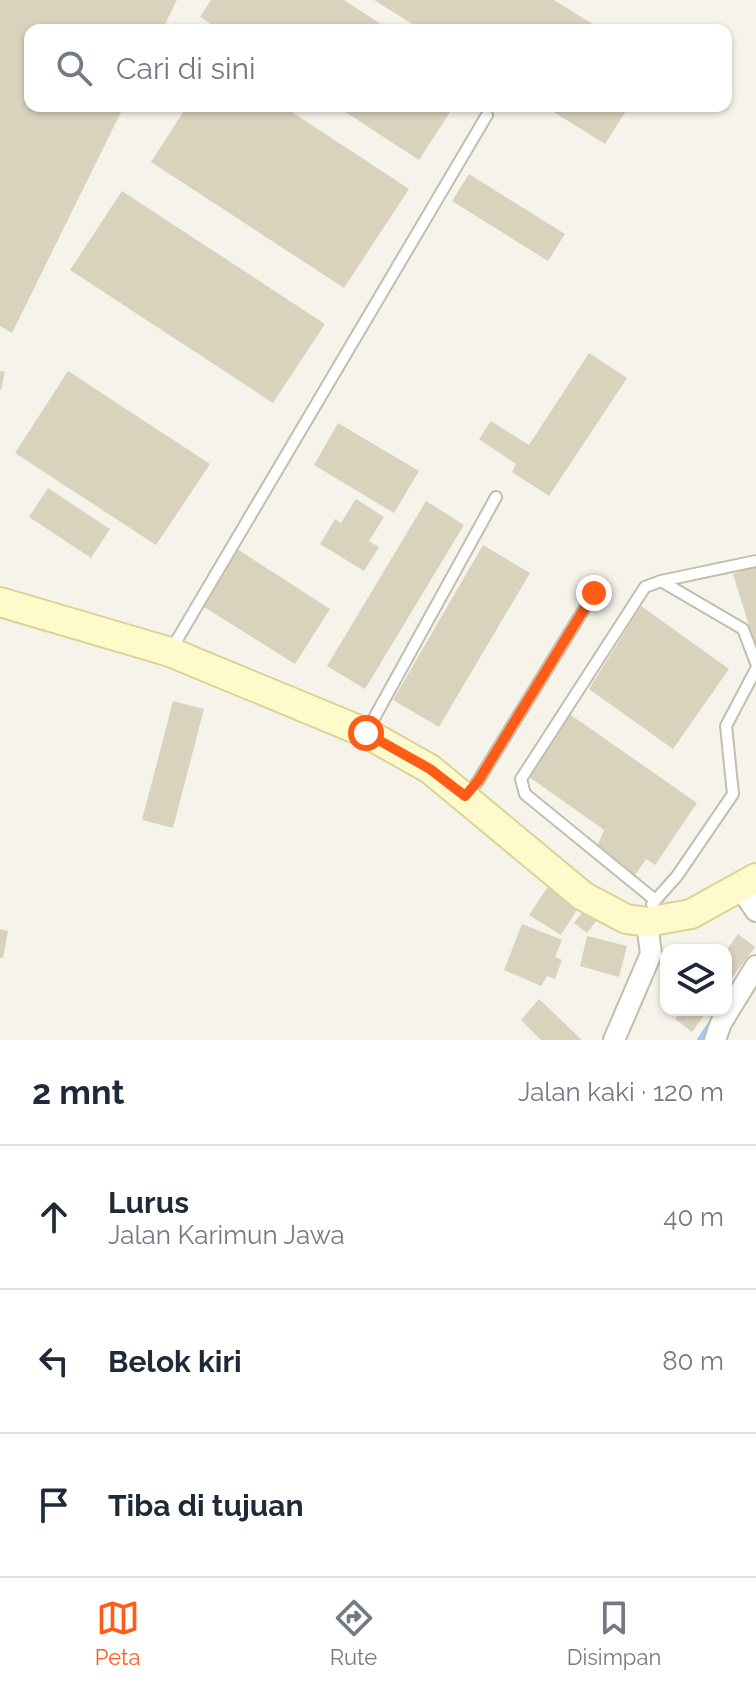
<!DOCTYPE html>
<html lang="id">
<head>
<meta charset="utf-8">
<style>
	:root { --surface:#fff; --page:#f2f2f3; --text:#1f2937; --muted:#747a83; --line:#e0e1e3; --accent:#ff5c18 }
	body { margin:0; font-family:Raleway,sans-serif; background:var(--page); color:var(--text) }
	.controls { position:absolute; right:24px; bottom:24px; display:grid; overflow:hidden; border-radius:16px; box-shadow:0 2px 6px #0004 }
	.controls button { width:72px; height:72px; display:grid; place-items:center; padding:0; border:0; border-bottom:2px solid var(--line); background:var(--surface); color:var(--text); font:40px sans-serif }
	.stop { position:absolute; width:24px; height:24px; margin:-18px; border:6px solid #ff5c18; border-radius:50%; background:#fff }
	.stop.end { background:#ff5c18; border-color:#fff; box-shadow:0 2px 8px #0008 }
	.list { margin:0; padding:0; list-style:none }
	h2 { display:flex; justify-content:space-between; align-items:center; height:104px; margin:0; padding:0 32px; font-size:34px }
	h2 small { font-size:26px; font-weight:400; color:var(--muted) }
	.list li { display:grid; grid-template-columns:52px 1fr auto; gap:24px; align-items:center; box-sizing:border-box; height:144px; padding:0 32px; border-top:2px solid var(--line) }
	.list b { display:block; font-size:30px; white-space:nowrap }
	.list p { margin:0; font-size:26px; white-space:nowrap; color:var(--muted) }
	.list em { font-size:26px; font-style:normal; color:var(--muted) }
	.icon { flex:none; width:44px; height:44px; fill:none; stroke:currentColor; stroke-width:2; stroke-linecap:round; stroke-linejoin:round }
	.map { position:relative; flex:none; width:756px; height:1040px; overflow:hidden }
	.search { position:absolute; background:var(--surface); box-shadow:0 2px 6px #0004; left:24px; right:24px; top:24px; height:88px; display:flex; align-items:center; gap:20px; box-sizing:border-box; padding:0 28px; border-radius:16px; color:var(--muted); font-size:30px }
	.sheet { height:536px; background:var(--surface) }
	nav { display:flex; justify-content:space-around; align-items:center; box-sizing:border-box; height:112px; border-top:2px solid var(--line); background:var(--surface); font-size:22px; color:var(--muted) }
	nav a { display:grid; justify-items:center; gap:4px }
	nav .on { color:var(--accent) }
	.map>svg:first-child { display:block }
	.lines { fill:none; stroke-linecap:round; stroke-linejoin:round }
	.stream { stroke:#a1c8f8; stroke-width:6 }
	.building { fill:#d9d3be }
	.lane-casing { stroke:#c3beab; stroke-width:14 }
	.street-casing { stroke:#c3beab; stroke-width:24 }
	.secondary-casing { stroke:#dbd395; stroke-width:32 }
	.lane { stroke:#fff; stroke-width:10 }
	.street { stroke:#fff; stroke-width:20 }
	.secondary { stroke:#fffacb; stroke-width:28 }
	.route { stroke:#ff5c18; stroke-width:10 }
</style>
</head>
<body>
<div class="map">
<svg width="756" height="1040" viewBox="0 0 756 1040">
	<rect width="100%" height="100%" fill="#f6f4ea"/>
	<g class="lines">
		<!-- stream -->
		<polyline class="stream" points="700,1040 714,1019"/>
	</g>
	<!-- building -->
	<g class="building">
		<polygon points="0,0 177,0 162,30 30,30 30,106 124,106 12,333 0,326"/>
		<polygon points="211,0 344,0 390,30 220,30 200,17"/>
		<polygon points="374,0 554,0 602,30 422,30"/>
		<polygon points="187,106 283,106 409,189 344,288 151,162"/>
		<polygon points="336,106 454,106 419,160"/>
		<polygon points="544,106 629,106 605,144"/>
		<polygon points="469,174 565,234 548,261 452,201"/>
		<polygon points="122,191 325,324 273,403 70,270"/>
		<polygon points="589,353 627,378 549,496 512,472 516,464 479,439 491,421 529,445"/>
		<polygon points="0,371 5,372 1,390 0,390"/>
		<polygon points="68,371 210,464 156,545 15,453"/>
		<polygon points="338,423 419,471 394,513 314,465"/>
		<polygon points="48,488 110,529 91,558 29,517"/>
		<polygon points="356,499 384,517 369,541 379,547 364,571 320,544 335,519 341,523"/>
		<polygon points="426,501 464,525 365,689 327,666"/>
		<polygon points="483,545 530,573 439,727 393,700"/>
		<polygon points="237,549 330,609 295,664 201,605"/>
		<polygon points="756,567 756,645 755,645 733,574"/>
		<polygon points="641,606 729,669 673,749 589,689"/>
		<polygon points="173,701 204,709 173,828 142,820"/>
		<polygon points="568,713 697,803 655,865 646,859 631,881 596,849 604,830 525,774"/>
		<polygon points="551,882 582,902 561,935 529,915"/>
		<polygon points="587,906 600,916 587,933 574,923"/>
		<polygon points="522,924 562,940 555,957 562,960 555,979 547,976 541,986 504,970"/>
		<polygon points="0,929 8,931 3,958 0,958"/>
		<polygon points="738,934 755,947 726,986 726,951"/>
		<polygon points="587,936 627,946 619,977 580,966"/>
		<polygon points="539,999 582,1040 541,1040 521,1020"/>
		<polygon points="682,1010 708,1010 692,1032 675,1019"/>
	</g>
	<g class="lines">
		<defs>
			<g id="lane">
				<polyline points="661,581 756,561"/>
				<polyline points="171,650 487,115"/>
				<polyline points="367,731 496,497"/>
				<polyline points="467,795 478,781 594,593"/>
				<polyline points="655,900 525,794 521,779 645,587 661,581 743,629 756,663"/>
				<polyline points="652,904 677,876 733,794 726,726 756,669"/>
			</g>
			<g id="street">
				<polyline points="740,887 756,911"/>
				<polyline points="614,1040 651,954 647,922"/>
				<polyline points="715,1040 721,1023 756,966"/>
			</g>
			<polyline id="secondary" points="0,602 170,652 366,733 430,769 583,896 626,919 647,922 691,914 756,878"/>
		</defs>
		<!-- lane casing -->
		<use href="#lane" class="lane-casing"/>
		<!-- street casing -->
		<use href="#street" class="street-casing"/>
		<!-- secondary casing -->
		<use href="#secondary" class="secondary-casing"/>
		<!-- lane -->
		<use href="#lane" class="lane"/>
		<!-- street -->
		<use href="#street" class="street"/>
		<!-- secondary -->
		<use href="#secondary" class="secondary"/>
	</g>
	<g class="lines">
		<!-- route -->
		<polyline class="route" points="366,733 430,769 465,796 478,781 594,593"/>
	</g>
</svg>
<div class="controls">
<button><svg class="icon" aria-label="layers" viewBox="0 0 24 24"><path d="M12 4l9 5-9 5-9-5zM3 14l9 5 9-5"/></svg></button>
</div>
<div class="stop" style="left:366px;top:733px"></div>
<div class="stop end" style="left:594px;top:593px"></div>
<div class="search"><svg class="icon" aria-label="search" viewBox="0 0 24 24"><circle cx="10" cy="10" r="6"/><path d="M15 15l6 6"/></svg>Cari di sini</div>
</div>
<section class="sheet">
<h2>2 mnt<small>Jalan kaki · 120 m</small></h2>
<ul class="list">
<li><svg class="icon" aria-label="ahead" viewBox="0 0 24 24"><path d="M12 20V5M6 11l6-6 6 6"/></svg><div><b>Lurus</b><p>Jalan Karimun Jawa</p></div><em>40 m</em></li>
<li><svg class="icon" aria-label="left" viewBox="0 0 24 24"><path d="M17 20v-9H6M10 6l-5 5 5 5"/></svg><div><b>Belok kiri</b></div><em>80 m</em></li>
<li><svg class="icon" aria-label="arrive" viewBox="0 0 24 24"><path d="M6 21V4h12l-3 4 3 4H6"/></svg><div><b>Tiba di tujuan</b></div></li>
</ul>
</section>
<nav>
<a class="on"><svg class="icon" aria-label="map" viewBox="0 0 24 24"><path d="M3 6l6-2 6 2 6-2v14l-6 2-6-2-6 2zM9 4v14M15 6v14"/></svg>Peta</a>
<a><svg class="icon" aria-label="directions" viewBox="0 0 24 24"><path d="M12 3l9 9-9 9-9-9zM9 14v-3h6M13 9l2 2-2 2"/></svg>Rute</a>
<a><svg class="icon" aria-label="saved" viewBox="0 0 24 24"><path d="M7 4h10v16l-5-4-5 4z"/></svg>Disimpan</a>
</nav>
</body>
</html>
